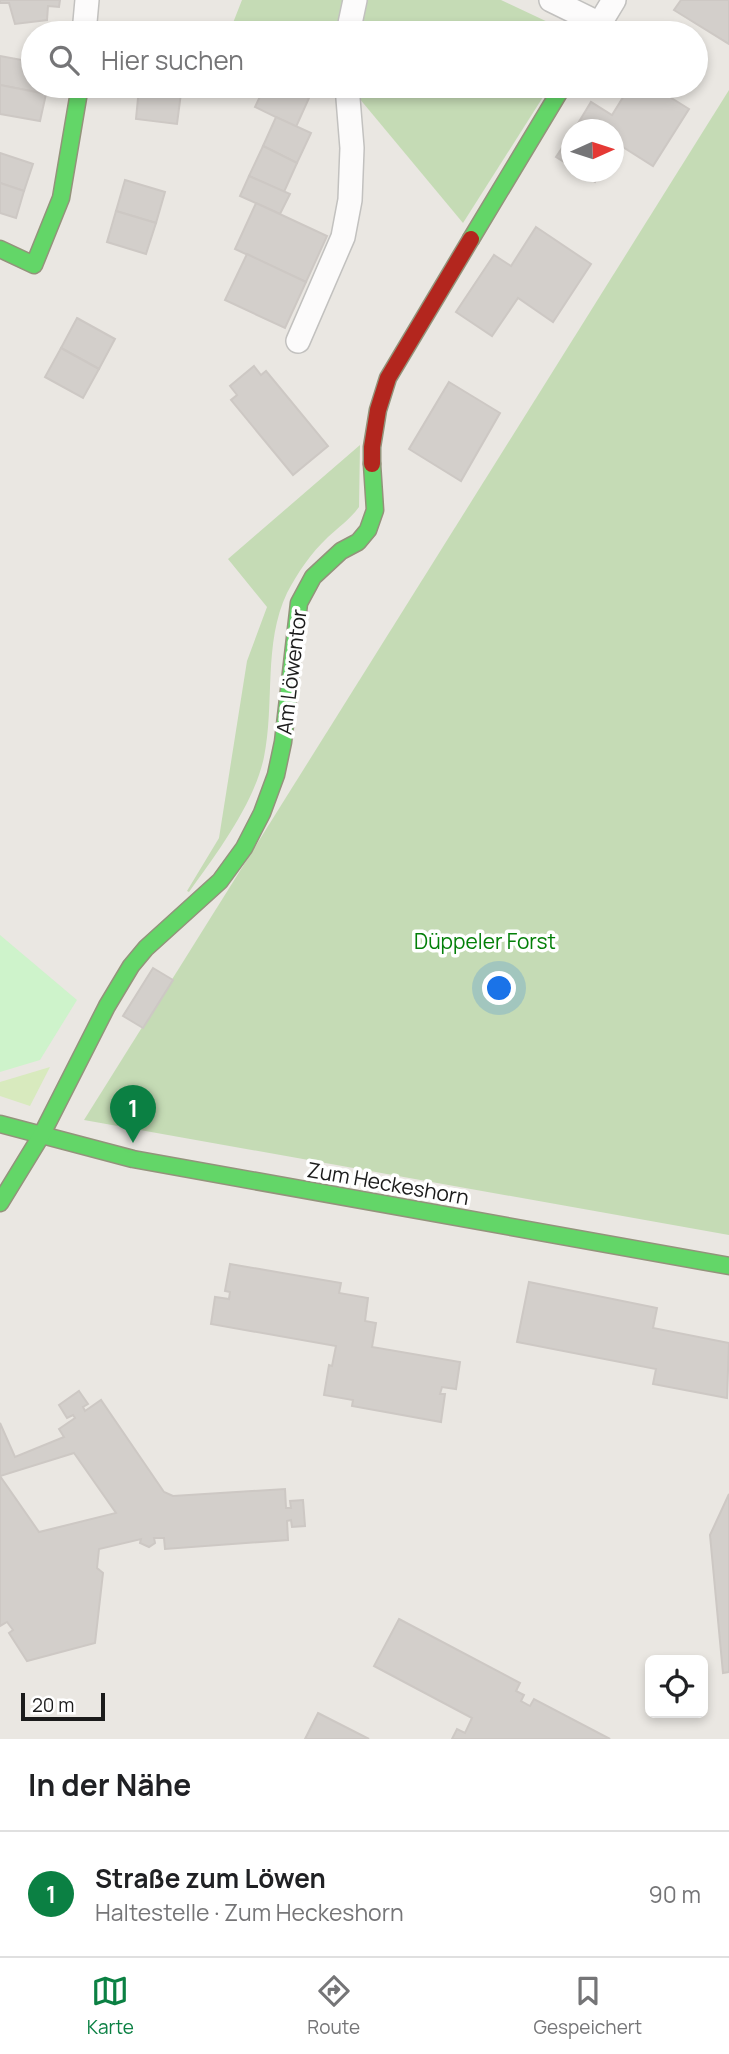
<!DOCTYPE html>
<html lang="de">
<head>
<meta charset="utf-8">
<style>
	:root { --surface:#fff; --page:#f6f6f6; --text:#202124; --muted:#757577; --line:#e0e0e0; --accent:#0b8043 }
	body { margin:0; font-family:Manrope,sans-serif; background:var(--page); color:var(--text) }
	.controls { position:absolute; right:21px; bottom:21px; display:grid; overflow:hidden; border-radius:10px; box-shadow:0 4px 10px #0003 }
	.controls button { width:63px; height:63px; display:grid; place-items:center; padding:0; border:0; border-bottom:2px solid var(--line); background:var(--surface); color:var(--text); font:35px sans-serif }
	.compass { position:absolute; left:561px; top:119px; width:63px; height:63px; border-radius:50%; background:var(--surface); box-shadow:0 4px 10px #0003; rotate:87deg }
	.scale { position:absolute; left:21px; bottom:18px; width:84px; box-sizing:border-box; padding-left:7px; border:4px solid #1b1b1b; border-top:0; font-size:19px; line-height:24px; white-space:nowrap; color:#1b1b1b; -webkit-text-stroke:5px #fff; paint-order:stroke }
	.you { position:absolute; left:500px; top:989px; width:24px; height:24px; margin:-18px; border:5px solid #fff; border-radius:50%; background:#1a73e8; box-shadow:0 0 0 10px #1a73e833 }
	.badge { display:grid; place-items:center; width:46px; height:46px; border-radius:50%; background:var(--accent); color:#fff; font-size:23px; font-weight:700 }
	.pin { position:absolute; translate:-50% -58px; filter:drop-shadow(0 2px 4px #0008) }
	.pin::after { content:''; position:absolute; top:37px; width:24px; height:21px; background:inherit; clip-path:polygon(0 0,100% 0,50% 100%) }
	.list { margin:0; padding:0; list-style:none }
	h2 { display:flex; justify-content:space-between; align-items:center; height:91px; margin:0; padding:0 28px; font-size:30px }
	h2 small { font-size:23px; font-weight:400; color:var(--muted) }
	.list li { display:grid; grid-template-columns:46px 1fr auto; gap:21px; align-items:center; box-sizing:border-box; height:126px; padding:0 28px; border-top:2px solid var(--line) }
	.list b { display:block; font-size:26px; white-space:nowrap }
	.list p { margin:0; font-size:23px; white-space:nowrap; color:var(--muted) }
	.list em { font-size:23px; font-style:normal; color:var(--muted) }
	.icon { flex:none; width:38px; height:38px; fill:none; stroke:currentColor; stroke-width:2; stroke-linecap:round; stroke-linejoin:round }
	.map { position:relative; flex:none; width:729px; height:1739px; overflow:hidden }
	.search { position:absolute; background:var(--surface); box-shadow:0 4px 10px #0003; left:21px; right:21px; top:21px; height:77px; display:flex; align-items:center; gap:18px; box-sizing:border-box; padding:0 24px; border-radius:38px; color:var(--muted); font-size:26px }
	.sheet { height:217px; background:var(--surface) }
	nav { display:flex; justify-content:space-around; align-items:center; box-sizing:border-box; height:98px; border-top:2px solid var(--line); background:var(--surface); font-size:19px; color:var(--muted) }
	nav a { display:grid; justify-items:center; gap:4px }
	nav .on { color:var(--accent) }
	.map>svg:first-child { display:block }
	.grass { fill:#d8eabe }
	.forest { fill:#c5dbb5 }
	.park { fill:#cef3cb }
	.building { fill:#d3cfcb; stroke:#cdc8c4; stroke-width:2; fill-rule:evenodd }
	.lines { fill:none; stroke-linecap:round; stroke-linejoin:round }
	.street-casing { stroke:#c2c1bf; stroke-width:26 }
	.fast-casing { stroke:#93937b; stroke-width:19 }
	.jam-casing { stroke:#93937b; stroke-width:19 }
	.street { stroke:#fcfbfb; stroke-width:23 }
	.fast { stroke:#63d668; stroke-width:16 }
	.jam { stroke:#b3261e; stroke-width:16 }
	.labels { text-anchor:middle; stroke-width:7; stroke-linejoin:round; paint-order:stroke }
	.street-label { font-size:21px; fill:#1b1b1b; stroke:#fff }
	.park-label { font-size:21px; fill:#037f08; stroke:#fff }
</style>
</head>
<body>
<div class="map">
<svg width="729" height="1739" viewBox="0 0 729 1739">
	<rect width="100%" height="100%" fill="#eae7e2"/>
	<!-- grass -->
	<polygon class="grass" points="50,1067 30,1106 0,1096 0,1082"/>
	<!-- forest -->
	<g class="forest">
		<polygon points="242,0 501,0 552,24 563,33 229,33"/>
		<polygon points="349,86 550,86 463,223"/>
		<polygon points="729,90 729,1235 84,1120"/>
		<path d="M360,445L359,507C350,519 339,527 328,537C311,553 298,572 287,593C263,643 275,704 264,757C254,804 217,853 189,892L187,891L219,838L247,661L267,607L228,559Z"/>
	</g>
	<!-- park -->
	<polygon class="park" points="0,935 77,1000 40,1060 0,1072"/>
	<!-- building -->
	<g class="building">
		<polygon points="0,0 60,0 59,7 48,6 47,20 15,24 9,3 0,3"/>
		<polygon points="681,0 729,0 729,44 674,10"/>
		<polygon points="0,56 33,62 33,86 47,86 46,94 0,85"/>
		<polygon points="0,85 46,94 40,121 0,114"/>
		<polygon points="139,86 182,86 181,93 139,88"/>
		<polygon points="265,86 282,86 309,98 296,127 255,107"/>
		<polygon points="630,86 652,86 689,109 653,166 618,144 614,152 614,130 574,130 591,102 612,115"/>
		<polygon points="139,88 181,93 177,124 136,119"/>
		<polygon points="276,117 311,133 297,163 263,146"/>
		<polygon points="572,133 572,167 556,157"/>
		<polygon points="263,146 297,163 284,192 249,176"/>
		<polygon points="0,153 33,164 24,191 0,183"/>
		<polygon points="578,172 601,172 595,182"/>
		<polygon points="249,176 290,194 280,214 240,196"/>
		<polygon points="125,180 165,192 156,223 116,211"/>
		<polygon points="0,183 24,191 16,218 0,213"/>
		<polygon points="256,203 327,236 306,282 235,249"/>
		<polygon points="116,211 156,223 146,254 107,242"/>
		<polygon points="536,227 591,264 553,322 518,298 492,336 456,312 494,255 511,266"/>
		<polygon points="247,254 306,282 285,328 225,300"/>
		<polygon points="77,318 115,339 99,369 61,348"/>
		<polygon points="61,348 99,369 83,398 45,377"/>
		<polygon points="254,366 261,375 266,371 328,446 293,475 231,400 237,395 230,386"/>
		<polygon points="449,382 500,413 461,481 409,449"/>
		<polygon points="153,968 173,980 143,1028 123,1016"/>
		<polygon points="230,1264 341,1283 339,1293 368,1298 365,1321 376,1323 372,1347 460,1362 456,1389 442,1387 440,1394 445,1394 441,1422 352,1406 353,1400 324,1395 329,1365 332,1366 336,1346 211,1324 215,1297 229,1299 230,1292 225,1291"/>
		<polygon points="529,1282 657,1308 653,1328 729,1343 727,1398 653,1384 656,1369 517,1342"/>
		<path d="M79,1391L88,1404L83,1407L85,1411L101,1400L164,1492L173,1496L285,1489L286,1508H291L290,1501L303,1500L305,1526L292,1527L291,1520L287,1521L288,1540L165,1549L164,1538H154L155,1543L149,1547L140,1543L141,1539L99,1549L97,1568L103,1573L95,1643L27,1661L9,1633L13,1630L7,1622L0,1626V1423L15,1457L64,1437L59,1429L75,1418L73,1415L67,1418L59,1405ZM74,1453L116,1513L39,1532L0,1476Z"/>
		<polygon points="729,1494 729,1672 723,1673 710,1535"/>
		<polygon points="399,1619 520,1683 516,1691 524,1695 521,1701 530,1706 534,1699 610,1739 452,1739 457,1729 465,1733 472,1718 374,1666"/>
		<polygon points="318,1713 369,1739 305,1739"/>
	</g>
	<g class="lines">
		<defs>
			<g id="street">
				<polyline points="551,0 600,24"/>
				<polyline points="84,33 87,0"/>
				<polyline points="348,33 355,0"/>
				<polyline points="594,33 614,0"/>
				<polyline points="298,341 343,237 350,200 352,148 347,86"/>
			</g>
			<g id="fast">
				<polyline points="471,239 563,86"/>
				<polyline points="0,249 34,265 61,198 80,86"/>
				<polyline points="0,1124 133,1159 729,1266"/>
				<polyline points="0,1203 41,1136 107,1006 131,966 146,948 220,881 244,848 262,813 276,775 283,742 299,603 313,577 341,551 358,542 368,530 375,510 372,464"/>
			</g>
			<polyline id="jam" points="372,464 372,447 378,410 388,378 471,239"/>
		</defs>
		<!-- street casing -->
		<use href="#street" class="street-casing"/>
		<!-- fast casing -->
		<use href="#fast" class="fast-casing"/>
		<!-- jam casing -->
		<use href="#jam" class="jam-casing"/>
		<!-- street -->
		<use href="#street" class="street"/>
		<!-- fast -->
		<use href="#fast" class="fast"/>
		<!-- jam -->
		<use href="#jam" class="jam"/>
	</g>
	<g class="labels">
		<!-- street labels -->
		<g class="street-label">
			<text transform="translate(292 672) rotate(-83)" y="7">Am Löwentor</text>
			<text transform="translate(388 1184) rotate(10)" y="7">Zum Heckeshorn</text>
		</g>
		<!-- park labels -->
		<g class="park-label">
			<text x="485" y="949">Düppeler Forst</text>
		</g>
	</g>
</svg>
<div class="controls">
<button><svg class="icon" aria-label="locate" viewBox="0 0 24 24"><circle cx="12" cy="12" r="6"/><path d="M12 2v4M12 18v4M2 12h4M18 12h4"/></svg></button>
</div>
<svg class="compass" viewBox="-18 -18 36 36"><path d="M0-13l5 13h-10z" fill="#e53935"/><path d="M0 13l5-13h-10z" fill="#757577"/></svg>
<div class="scale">20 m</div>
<div class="you"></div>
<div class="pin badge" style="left:133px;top:1143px">1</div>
<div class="search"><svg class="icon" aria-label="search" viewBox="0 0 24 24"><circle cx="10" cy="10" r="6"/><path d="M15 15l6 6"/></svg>Hier suchen</div>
</div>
<section class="sheet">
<h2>In der Nähe<small></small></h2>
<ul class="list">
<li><span class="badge">1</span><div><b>Straße zum Löwen</b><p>Haltestelle · Zum Heckeshorn</p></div><em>90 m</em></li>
</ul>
</section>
<nav>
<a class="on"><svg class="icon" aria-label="map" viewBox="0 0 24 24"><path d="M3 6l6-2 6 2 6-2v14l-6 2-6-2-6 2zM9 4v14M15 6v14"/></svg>Karte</a>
<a><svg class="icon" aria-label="directions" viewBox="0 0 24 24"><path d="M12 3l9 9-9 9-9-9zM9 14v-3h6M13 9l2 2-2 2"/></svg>Route</a>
<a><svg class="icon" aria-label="saved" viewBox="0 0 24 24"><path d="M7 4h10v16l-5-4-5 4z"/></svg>Gespeichert</a>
</nav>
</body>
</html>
